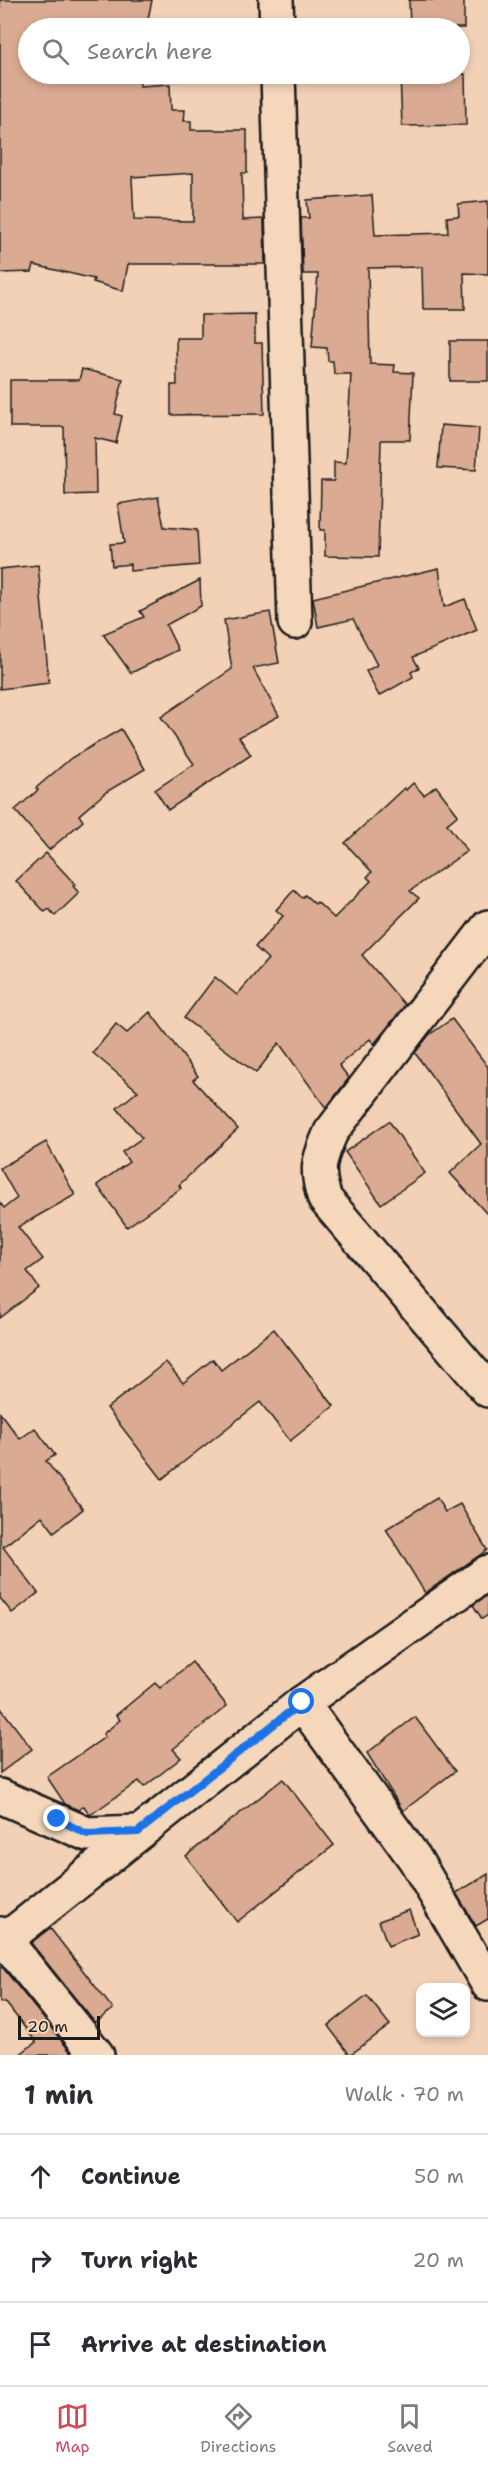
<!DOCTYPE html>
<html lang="en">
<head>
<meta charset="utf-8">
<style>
	:root { --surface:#fff; --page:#f7f7f7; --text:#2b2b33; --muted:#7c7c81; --line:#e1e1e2; --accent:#d1495b }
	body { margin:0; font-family:"Shantell Sans",sans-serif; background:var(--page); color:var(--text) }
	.controls { position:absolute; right:18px; bottom:18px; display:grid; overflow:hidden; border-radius:12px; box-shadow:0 3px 9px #0003 }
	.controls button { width:54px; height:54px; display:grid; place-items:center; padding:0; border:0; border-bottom:2px solid var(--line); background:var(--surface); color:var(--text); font:30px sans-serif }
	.scale { position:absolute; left:18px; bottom:15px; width:82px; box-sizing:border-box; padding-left:6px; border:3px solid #1c1c1c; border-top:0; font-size:16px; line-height:21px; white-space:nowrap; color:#1c1c1c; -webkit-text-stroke:4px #f5d8bc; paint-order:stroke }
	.stop { position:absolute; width:18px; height:18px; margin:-14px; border:4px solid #1a73e8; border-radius:50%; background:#fff }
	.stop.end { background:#1a73e8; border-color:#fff; box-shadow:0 2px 6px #0008 }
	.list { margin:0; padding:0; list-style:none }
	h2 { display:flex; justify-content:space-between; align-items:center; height:78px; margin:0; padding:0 24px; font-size:26px }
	h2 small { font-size:20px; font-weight:400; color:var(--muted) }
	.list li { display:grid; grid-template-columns:39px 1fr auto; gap:18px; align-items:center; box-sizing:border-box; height:84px; padding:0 24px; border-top:2px solid var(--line) }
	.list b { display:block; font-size:22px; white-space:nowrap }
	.list em { font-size:20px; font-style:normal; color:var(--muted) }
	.icon { flex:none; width:33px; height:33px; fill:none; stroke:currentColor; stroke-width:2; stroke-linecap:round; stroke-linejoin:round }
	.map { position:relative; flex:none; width:488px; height:2055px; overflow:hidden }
	.search { position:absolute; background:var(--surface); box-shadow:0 3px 9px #0003; left:18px; right:18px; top:18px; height:66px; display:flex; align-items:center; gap:15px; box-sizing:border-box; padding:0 21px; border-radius:33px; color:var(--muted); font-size:22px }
	.sheet { height:330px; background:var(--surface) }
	nav { display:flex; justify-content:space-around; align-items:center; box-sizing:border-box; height:84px; border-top:2px solid var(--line); background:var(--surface); font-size:16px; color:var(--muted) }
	nav a { display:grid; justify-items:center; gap:3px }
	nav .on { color:var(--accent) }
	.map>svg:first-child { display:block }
	.building { fill:#daaa93; stroke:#1c1c1c; stroke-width:1.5; fill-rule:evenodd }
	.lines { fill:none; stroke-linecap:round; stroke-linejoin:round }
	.minor-casing { stroke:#1c1c1c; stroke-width:38 }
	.minor { stroke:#f5d8bc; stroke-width:33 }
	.route { stroke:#1a73e8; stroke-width:8 }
</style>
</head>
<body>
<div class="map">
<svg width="488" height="2055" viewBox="0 0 488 2055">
	<rect width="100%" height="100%" fill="#f3d1b6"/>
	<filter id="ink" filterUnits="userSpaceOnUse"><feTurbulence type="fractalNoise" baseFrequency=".0167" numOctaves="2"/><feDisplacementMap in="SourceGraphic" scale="12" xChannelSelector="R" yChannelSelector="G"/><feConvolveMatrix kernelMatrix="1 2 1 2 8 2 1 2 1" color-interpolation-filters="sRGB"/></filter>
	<g filter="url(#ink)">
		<!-- building -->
		<g class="building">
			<path d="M0,0H152L146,28H94L95,24L28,28V74H139L140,86L170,84L171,110H185L184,121H191V130H247V173H242L243,220L264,219L265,264H128L123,291L93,282L94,279L34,265L32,272L0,273ZM193,173V221L134,220L132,177Z"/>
			<polygon points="409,0 464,0 464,28 410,28"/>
			<polygon points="400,74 465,74 466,125 402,126"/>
			<polygon points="372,195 375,235 448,233 447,217 459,216 458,204 488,201 488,274 464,273 465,309 423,309 422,267 368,268 370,364 395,365 394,372 413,373 410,440 381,440 378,557 325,556 325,530 320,530 321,481 334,481 334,462 346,463 351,374 334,374 333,361 328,361 327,348 312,347 318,274 303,274 301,218 309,218 307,200"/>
			<polygon points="255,314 255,343 262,343 264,414 171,415 171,385 177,385 176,338 201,338 201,315"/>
			<rect x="450" y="341" width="38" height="40"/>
			<polygon points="82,369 123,379 115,414 122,416 116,443 95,438 96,494 65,495 64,427 10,427 10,380 79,380"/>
			<polygon points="441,425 479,428 476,470 438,468"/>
			<polygon points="158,497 164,527 197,530 199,565 130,571 130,564 112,566 110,544 124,543 118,504"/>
			<polygon points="38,565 49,683 0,689 0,569"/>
			<polygon points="439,568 444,607 465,599 477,630 413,657 419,668 411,672 413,677 379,696 366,671 377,665 353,619 318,627 313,598"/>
			<polygon points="200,580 201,606 166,625 178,650 131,673 103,634 144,617 140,611"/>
			<polygon points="270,612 279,663 253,668 279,716 239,737 251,755 168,810 155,790 194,764 161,717 232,669 224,620"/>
			<polygon points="121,729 145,769 106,792 79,815 83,821 49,850 15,810 38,790 36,788 71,758"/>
			<polygon points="413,783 424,795 436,786 458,815 447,824 467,851 410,891 419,898 362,955 405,1005 374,1044 370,1039 339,1065 349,1078 326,1108 279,1043 256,1073 184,1018 215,977 237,995 268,959 255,947 283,916 276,910 294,890 302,898 305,895 315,904 317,902 334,918 371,881 367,877 372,872 345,843 404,788 406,790"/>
			<polygon points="46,853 75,884 73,886 79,893 55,916 49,909 45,912 16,881"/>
			<polygon points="150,1012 198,1076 193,1080 238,1129 179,1185 181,1188 127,1227 97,1185 129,1162 122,1152 142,1138 117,1108 138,1091 93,1053 116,1024 127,1033"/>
			<polygon points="452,1019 488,1067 488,1215 450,1173 481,1144 415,1053 429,1035"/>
			<polygon points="389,1121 425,1173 381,1204 345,1152"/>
			<polygon points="46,1142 75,1195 18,1227 43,1259 27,1271 39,1288 0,1318 0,1203 4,1208 17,1198 0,1168"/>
			<polygon points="274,1329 334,1406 290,1441 260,1402 162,1479 107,1408 166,1362 183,1383 213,1359 221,1370"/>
			<polygon points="0,1413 20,1439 35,1428 55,1455 46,1461 83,1509 54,1532 42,1516 3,1547 38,1593 12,1613 0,1598"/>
			<polygon points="437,1498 445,1512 460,1504 487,1550 425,1593 386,1529"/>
			<polygon points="488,1595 488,1615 482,1619 473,1605"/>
			<polygon points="192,1662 227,1706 173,1749 181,1758 144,1787 139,1781 90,1815 84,1806 79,1810 65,1804 47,1777 105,1737 103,1734 120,1720 116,1715 155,1683 160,1688"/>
			<polygon points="0,1707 32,1749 0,1773"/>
			<polygon points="415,1717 455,1771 403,1811 367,1753"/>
			<polygon points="283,1779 334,1845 237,1922 186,1856"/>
			<polygon points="488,1874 488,1919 476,1926 456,1893"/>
			<polygon points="409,1910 418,1934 388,1946 379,1921"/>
			<polygon points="50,1928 113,2009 95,2023 31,1943"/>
			<polygon points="0,1967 3,1968 73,2055 19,2055 36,2042 6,2003 0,2002"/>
			<polygon points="367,1996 390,2025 350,2055 328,2026"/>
		</g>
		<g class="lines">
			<defs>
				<g id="minor">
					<polyline points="276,0 277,28"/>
					<polyline points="278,74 295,622"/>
					<path d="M488,927L331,1132C319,1159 315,1170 325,1199L488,1390"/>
					<polyline points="302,1703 415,1859 488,1984"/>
					<polyline points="0,1796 87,1834 138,1832"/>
					<polyline points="0,1934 97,2055"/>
					<polyline points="0,1944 302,1703 488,1572"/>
				</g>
			</defs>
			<!-- minor casing -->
			<use href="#minor" class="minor-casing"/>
			<!-- minor -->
			<use href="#minor" class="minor"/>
		</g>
	</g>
	<g class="lines" filter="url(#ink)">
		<!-- route -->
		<polyline class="route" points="57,1819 87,1834 138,1832 302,1702"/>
	</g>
</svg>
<div class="controls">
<button><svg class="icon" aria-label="layers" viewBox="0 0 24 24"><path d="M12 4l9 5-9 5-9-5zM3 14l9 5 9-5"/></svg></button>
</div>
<div class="scale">20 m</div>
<div class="stop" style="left:302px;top:1702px"></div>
<div class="stop end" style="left:57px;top:1819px"></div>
<div class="search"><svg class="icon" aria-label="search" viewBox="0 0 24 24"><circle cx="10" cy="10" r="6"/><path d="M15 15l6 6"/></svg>Search here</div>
</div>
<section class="sheet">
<h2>1 min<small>Walk · 70 m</small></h2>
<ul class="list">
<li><svg class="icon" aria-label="ahead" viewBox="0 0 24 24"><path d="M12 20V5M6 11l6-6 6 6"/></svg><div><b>Continue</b></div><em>50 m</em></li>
<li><svg class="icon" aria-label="right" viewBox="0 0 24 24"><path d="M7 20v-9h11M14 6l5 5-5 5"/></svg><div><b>Turn right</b></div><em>20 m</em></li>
<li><svg class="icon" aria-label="arrive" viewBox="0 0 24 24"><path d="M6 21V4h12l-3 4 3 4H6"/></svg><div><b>Arrive at destination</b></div></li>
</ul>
</section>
<nav>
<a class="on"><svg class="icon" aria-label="map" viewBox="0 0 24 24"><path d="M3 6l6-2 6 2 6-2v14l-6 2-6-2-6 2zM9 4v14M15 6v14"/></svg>Map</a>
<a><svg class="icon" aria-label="directions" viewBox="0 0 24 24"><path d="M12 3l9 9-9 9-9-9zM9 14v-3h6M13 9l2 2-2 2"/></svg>Directions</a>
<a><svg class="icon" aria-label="saved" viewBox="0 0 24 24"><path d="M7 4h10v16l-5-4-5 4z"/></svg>Saved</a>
</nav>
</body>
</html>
